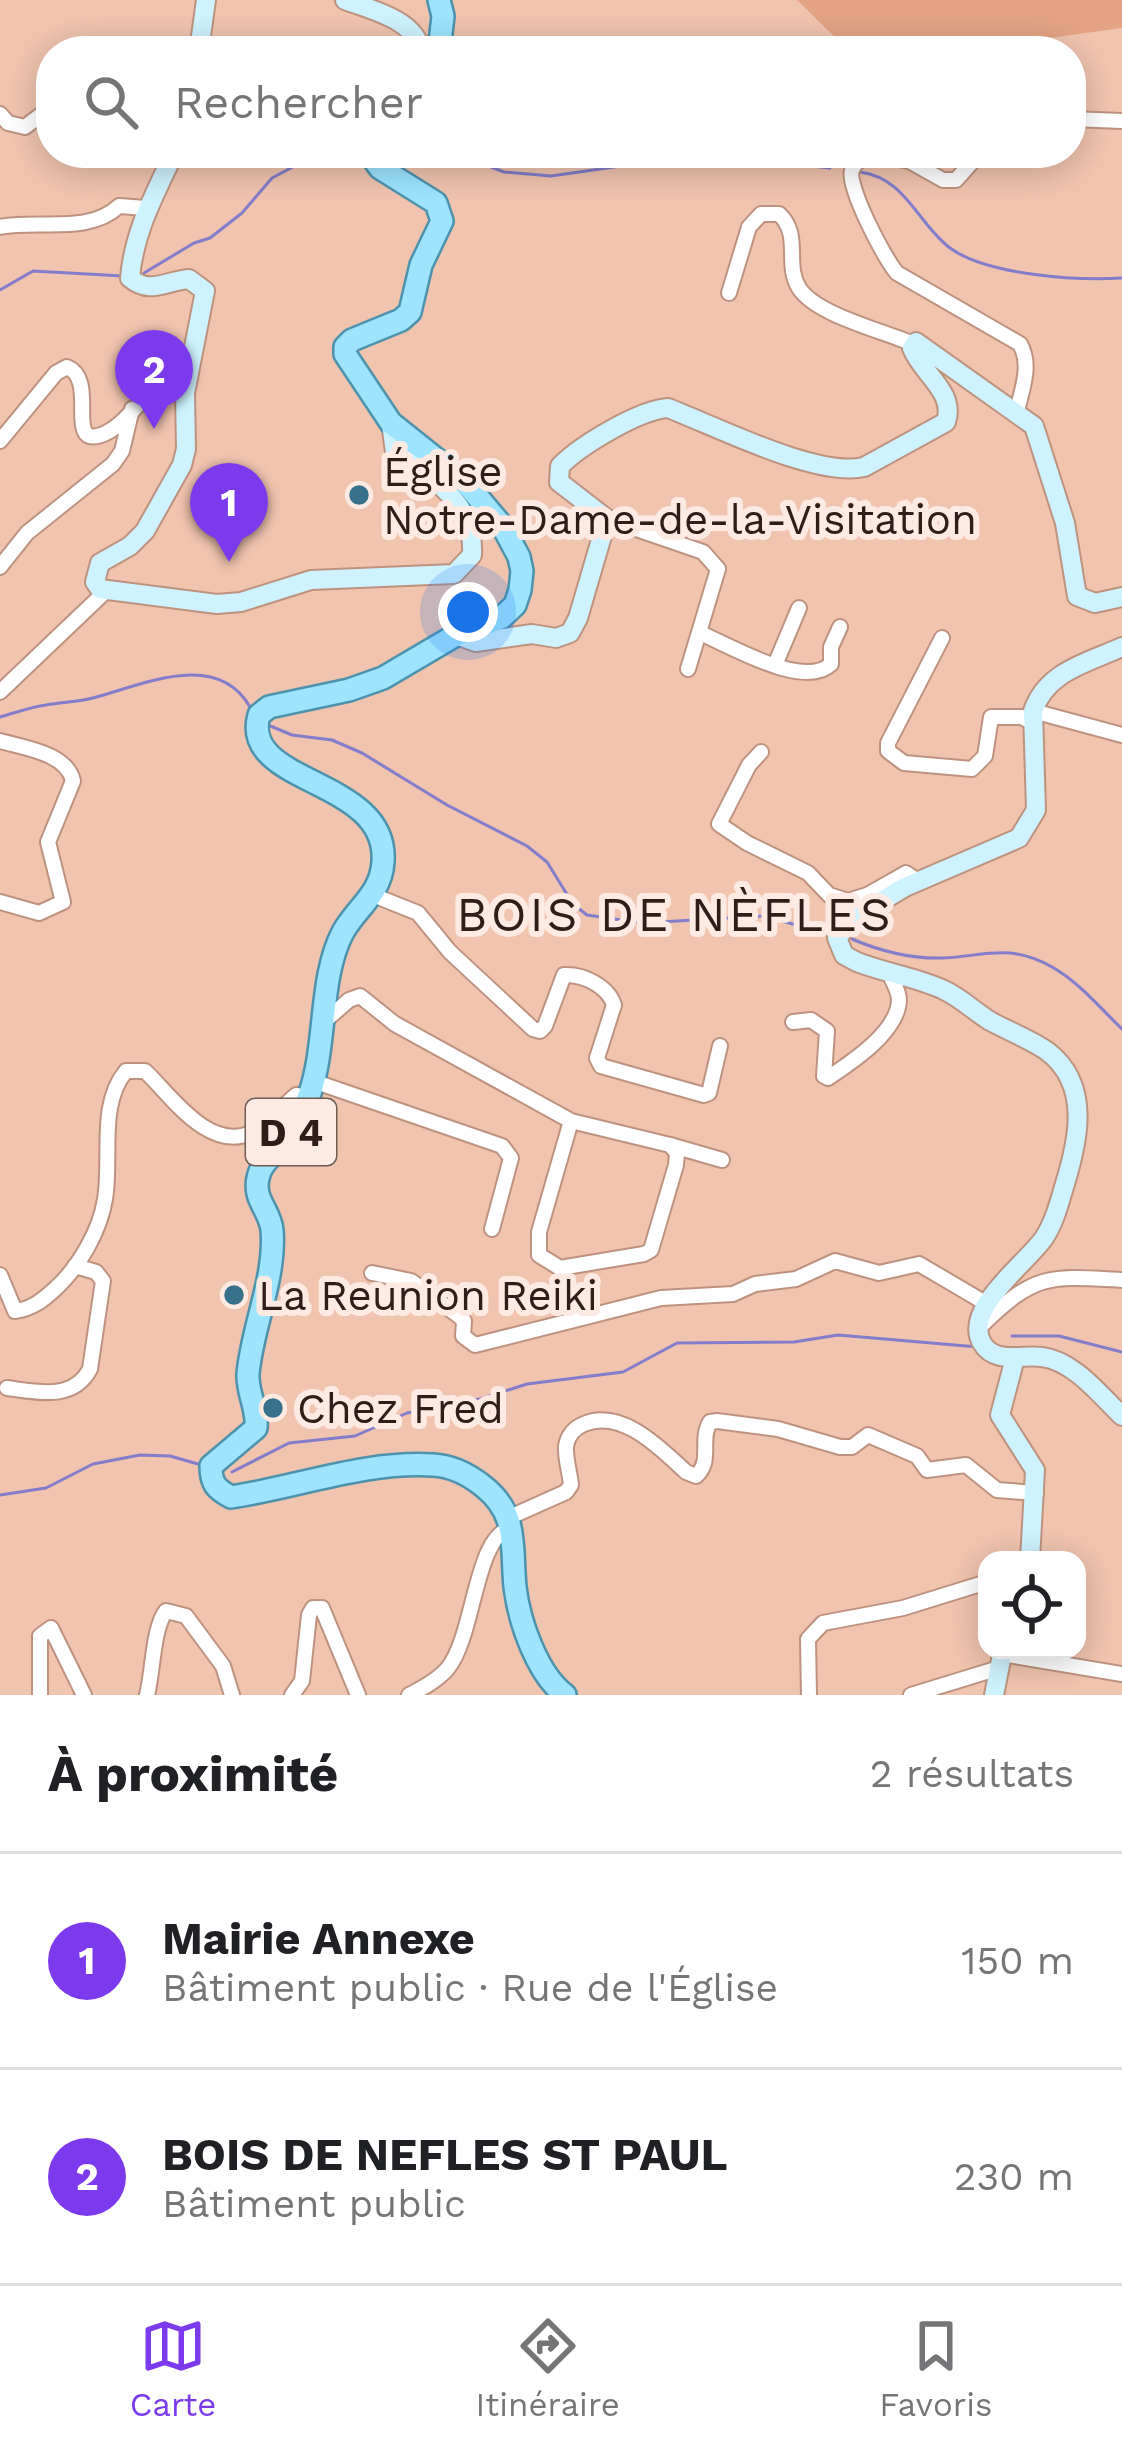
<!DOCTYPE html>
<html lang="fr">
<head>
<meta charset="utf-8">
<style>
	:root { --surface:#fff; --page:#f6f6f6; --text:#202124; --muted:#757577; --line:#e0e0e0; --accent:#7c3aed }
	body { margin:0; font-family:"Work Sans",sans-serif; background:var(--page); color:var(--text) }
	.controls { position:absolute; right:36px; bottom:36px; display:grid; overflow:hidden; border-radius:24px; box-shadow:0 6px 30px #0003 }
	.controls button { width:108px; height:108px; display:grid; place-items:center; padding:0; border:0; border-bottom:3px solid var(--line); background:var(--surface); color:var(--text); font:60px sans-serif }
	.you { position:absolute; left:468px; top:612px; width:42px; height:42px; margin:-30px; border:9px solid #fff; border-radius:50%; background:#1a73e8; box-shadow:0 0 0 18px #1a73e833 }
	.badge { display:grid; place-items:center; width:78px; height:78px; border-radius:50%; background:var(--accent); color:#fff; font-size:39px; font-weight:700 }
	.pin { position:absolute; translate:-50% -99px; filter:drop-shadow(0 3px 6px #0008) }
	.pin::after { content:''; position:absolute; top:63px; width:42px; height:36px; background:inherit; clip-path:polygon(0 0,100% 0,50% 100%) }
	.list { margin:0; padding:0; list-style:none }
	h2 { display:flex; justify-content:space-between; align-items:center; height:156px; margin:0; padding:0 48px; font-size:51px }
	h2 small { font-size:39px; font-weight:400; color:var(--muted) }
	.list li { display:grid; grid-template-columns:78px 1fr auto; gap:36px; align-items:center; box-sizing:border-box; height:216px; padding:0 48px; border-top:3px solid var(--line) }
	.list b { display:block; font-size:45px; white-space:nowrap }
	.list p { margin:0; font-size:39px; white-space:nowrap; color:var(--muted) }
	.list em { font-size:39px; font-style:normal; color:var(--muted) }
	.icon { flex:none; width:66px; height:66px; fill:none; stroke:currentColor; stroke-width:2; stroke-linecap:round; stroke-linejoin:round }
	.map { position:relative; flex:none; width:1122px; height:1695px; overflow:hidden }
	.search { position:absolute; background:var(--surface); box-shadow:0 6px 30px #0003; left:36px; right:36px; top:36px; height:132px; display:flex; align-items:center; gap:30px; box-sizing:border-box; padding:0 42px; border-radius:48px; color:var(--muted); font-size:45px }
	.sheet { height:588px; background:var(--surface) }
	nav { display:flex; justify-content:space-around; align-items:center; box-sizing:border-box; height:168px; border-top:3px solid var(--line); background:var(--surface); font-size:33px; color:var(--muted) }
	nav a { display:grid; justify-items:center; gap:6px }
	nav .on { color:var(--accent) }
	.map>svg:first-child { display:block }
	.green { fill:#e4a385 }
	.lines { fill:none; stroke-linecap:round; stroke-linejoin:round }
	.stream { stroke:#837dcb; stroke-width:3 }
	.street-casing { stroke:#bd9380; stroke-width:18 }
	.secondary-casing { stroke:#bd9380; stroke-width:22 }
	.primary-casing { stroke:#4d93ae; stroke-width:26 }
	.street { stroke:#fff; stroke-width:14 }
	.secondary { stroke:#cff2ff; stroke-width:18 }
	.primary { stroke:#9ee4ff; stroke-width:21 }
	.poi-dot { fill:#37728a; stroke:#fdebe3; stroke-width:4.5 }
	.labels { text-anchor:middle; stroke-width:12; stroke-linejoin:round; paint-order:stroke }
	.shield { fill:#fdebe3; stroke:#6c5c54; stroke-width:3 }
	.shield-label { font-size:39px; font-weight:bold; fill:#2e1e17 }
	.poi-label { font-size:42px; fill:#2e1e17; stroke:#fdebe3; text-anchor:start }
	.quarter-label { font-size:48px; letter-spacing:3px; fill:#2e1e17; stroke:#fdebe3 }
</style>
</head>
<body>
<div class="map">
<svg width="1122" height="1695" viewBox="0 0 1122 1695">
	<rect width="100%" height="100%" fill="#f0c4af"/>
	<!-- green -->
	<polygon class="green" points="797,0 1122,0 1122,28 991,46 843,45"/>
	<g class="lines">
		<!-- stream -->
		<g class="stream">
			<polyline points="455,153 504,172 551,176 670,159 740,158 830,168"/>
			<path d="M860,172C906,178 917,223 950,248C987,275 1077,281 1122,278"/>
			<polyline points="144,273 194,243 210,238 242,213 272,178 319,153"/>
			<polyline points="0,290 33,271 123,276"/>
			<path d="M0,717C15,713 30,707 46,705C62,702 78,702 93,698C142,685 217,649 250,707"/>
			<polyline points="268,725 292,735 332,740 362,753 447,805 527,846 547,862 573,904 587,915 642,923 765,916 827,934"/>
			<path d="M852,939C880,951 913,959 943,958C986,956 1009,943 1052,967C1079,982 1100,1008 1122,1029"/>
			<polyline points="1012,1336 1059,1336 1122,1352"/>
			<polyline points="232,1472 289,1443 355,1436 407,1413 480,1399 527,1384 623,1372 677,1343 794,1342 838,1335 978,1347"/>
			<polyline points="0,1495 46,1488 93,1464 140,1455 170,1456 198,1464"/>
		</g>
		<defs>
			<g id="street">
				<polyline points="0,114 8,123 25,127 51,107"/>
				<polyline points="1071,119 1122,121"/>
				<path d="M980,153L956,180H943L909,161L875,154C865,157 856,160 852,170C846,185 885,260 897,273L1020,344C1032,365 1022,389 1017,411"/>
				<path d="M0,227C40,219 88,235 119,206L146,208"/>
				<path d="M729,293L749,227L761,214H779C802,235 784,264 799,288C816,315 884,331 913,344"/>
				<path d="M0,441L56,373L67,367C99,380 64,447 101,435C125,427 141,396 162,383L187,385"/>
				<polyline points="607,519 703,552 718,569 688,669"/>
				<polyline points="0,567 27,533 113,464 122,451 132,409"/>
				<path d="M700,633C731,646 804,690 831,664V647L840,627"/>
				<polyline points="942,638 888,743 888,751 904,763 972,769 985,756 991,717 1022,717 1035,724"/>
				<polyline points="775,665 799,608"/>
				<polyline points="0,692 107,590"/>
				<polyline points="1033,711 1122,735"/>
				<path d="M0,741C24,748 67,753 73,781L48,842L63,902L39,913L0,902"/>
				<polyline points="761,752 749,765 719,824 747,843 808,873 829,895 848,901 867,895 906,873 918,881"/>
				<path d="M373,895L418,913L450,952L533,1029L540,1031L545,1026L564,975C583,974 608,986 614,1005L597,1058L601,1066L704,1095L709,1093L720,1046"/>
				<polyline points="326,1020 349,1000 360,996 395,1024 571,1121 670,1145 677,1153 676,1165 651,1250 644,1254 560,1268 539,1255 539,1232 571,1121"/>
				<path d="M793,1022L811,1020L827,1031L824,1076L828,1078C852,1062 898,1032 899,1000C899,991 893,982 889,973"/>
				<polyline points="313,1081 502,1146 511,1158 492,1229"/>
				<polyline points="670,1145 722,1160"/>
				<polyline points="372,1273 411,1281 459,1316 464,1321 463,1336 475,1345 661,1298 733,1294 755,1284 796,1279 835,1261 879,1273 919,1264 987,1304"/>
				<path d="M0,1275L15,1311C32,1309 43,1300 55,1289C79,1267 100,1231 105,1199C112,1158 98,1104 126,1071H145C170,1094 209,1154 253,1132C268,1124 283,1106 296,1095L309,1097"/>
				<path d="M982,1325C1036,1272 1051,1276 1122,1280"/>
				<path d="M7,1388C38,1392 73,1401 90,1369L103,1281L96,1272L75,1266"/>
				<path d="M510,1517L566,1492L571,1485C570,1473 565,1458 566,1446C568,1435 574,1428 584,1424C622,1408 661,1449 686,1472L696,1476C713,1461 699,1440 710,1422L717,1421L778,1429L840,1447H852L868,1435L917,1456L927,1470L966,1465L997,1490L1036,1493"/>
				<polyline points="1002,1654 1122,1674"/>
				<polyline points="40,1695 40,1636 51,1628 84,1695"/>
				<path d="M147,1695C153,1672 153,1627 166,1611L186,1616L223,1666L232,1695"/>
				<polyline points="292,1695 302,1681 309,1615 313,1608 322,1608 358,1695"/>
				<path d="M409,1695C423,1688 438,1680 448,1668C475,1634 475,1534 512,1528"/>
				<polyline points="809,1695 808,1639 823,1623 903,1608 987,1582"/>
				<polyline points="911,1695 999,1668"/>
			</g>
			<g id="secondary">
				<path d="M345,0C371,10 415,19 421,51"/>
				<polyline points="199,51 206,0"/>
				<path d="M174,153C155,194 134,231 130,278C150,295 165,281 189,279L205,291L185,393L186,449L182,465L145,531L130,546L100,563L95,582L100,589L217,604L241,602L311,580L454,574L472,555C475,502 434,480 395,452L391,423"/>
				<path d="M456,635L476,642L532,634L556,638L570,633L578,618L607,519L559,482L560,466C581,445 639,410 668,408C715,426 817,478 864,467L946,422C956,392 922,374 912,348L916,342L1034,426L1065,523L1077,596L1095,603L1122,597"/>
				<path d="M1122,647C1087,663 1047,671 1033,711L1036,810L1019,838L905,887L855,917L837,938L844,955L857,962C885,973 916,977 944,990C961,998 974,1011 990,1021C1008,1031 1030,1039 1047,1051C1092,1085 1078,1142 1064,1187C1059,1204 1054,1223 1044,1238C1027,1263 962,1309 982,1343C995,1365 1022,1354 1042,1357C1074,1361 1100,1395 1122,1416"/>
				<polyline points="1015,1358 1000,1415 1035,1470 1030,1560"/>
				<polyline points="994,1695 1003,1650"/>
			</g>
			<g id="primary">
				<polyline points="439,51 443,16 439,0"/>
				<path d="M369,153L380,168L436,203L442,221L421,265L410,312L401,320L352,340L345,347V354L391,423L465,482L503,527L519,557L522,571L520,590L515,605L501,618L456,635L383,678L349,690L269,707L259,715C239,786 389,777 383,862C381,894 357,907 343,932C319,977 327,1043 310,1093C304,1110 295,1128 285,1142C275,1154 261,1162 258,1178C253,1200 270,1210 272,1230C276,1278 252,1327 248,1374C247,1393 258,1409 256,1428L211,1466C211,1484 216,1489 231,1497C298,1487 364,1461 433,1465C453,1466 468,1474 483,1486C519,1514 511,1546 515,1587C519,1621 537,1674 565,1695"/>
			</g>
		</defs>
		<!-- street casing -->
		<use href="#street" class="street-casing"/>
		<!-- secondary casing -->
		<use href="#secondary" class="secondary-casing"/>
		<!-- primary casing -->
		<use href="#primary" class="primary-casing"/>
		<!-- street -->
		<use href="#street" class="street"/>
		<!-- secondary -->
		<use href="#secondary" class="secondary"/>
		<!-- primary -->
		<use href="#primary" class="primary"/>
	</g>
	<!-- markers -->
	<g class="poi-dot">
		<circle cx="359" cy="495" r="12"/>
		<circle cx="234" cy="1295" r="12"/>
		<circle cx="273" cy="1408" r="12"/>
	</g>
	<g class="labels">
		<!-- shield labels -->
		<rect class="shield" x="246" y="1099" width="90" height="66" rx="9"/>
		<g class="shield-label">
			<text x="291" y="1146">D 4</text>
		</g>
		<!-- poi labels -->
		<g class="poi-label">
			<text x="383" y="486">Église<tspan x="383" dy="48">Notre-Dame-de-la-Visitation</tspan></text>
			<text x="258" y="1310">La Reunion Reiki</text>
			<text x="297" y="1423">Chez Fred</text>
		</g>
		<!-- quarter labels -->
		<g class="quarter-label">
			<text x="675" y="931">BOIS DE NÈFLES</text>
		</g>
	</g>
</svg>
<div class="controls">
<button><svg class="icon" aria-label="locate" viewBox="0 0 24 24"><circle cx="12" cy="12" r="6"/><path d="M12 2v4M12 18v4M2 12h4M18 12h4"/></svg></button>
</div>
<div class="you"></div>
<div class="pin badge" style="left:229px;top:562px">1</div>
<div class="pin badge" style="left:154px;top:429px">2</div>
<div class="search"><svg class="icon" aria-label="search" viewBox="0 0 24 24"><circle cx="10" cy="10" r="6"/><path d="M15 15l6 6"/></svg>Rechercher</div>
</div>
<section class="sheet">
<h2>À proximité<small>2 résultats</small></h2>
<ul class="list">
<li><span class="badge">1</span><div><b>Mairie Annexe</b><p>Bâtiment public · Rue de l'Église</p></div><em>150 m</em></li>
<li><span class="badge">2</span><div><b>BOIS DE NEFLES ST PAUL</b><p>Bâtiment public</p></div><em>230 m</em></li>
</ul>
</section>
<nav>
<a class="on"><svg class="icon" aria-label="map" viewBox="0 0 24 24"><path d="M3 6l6-2 6 2 6-2v14l-6 2-6-2-6 2zM9 4v14M15 6v14"/></svg>Carte</a>
<a><svg class="icon" aria-label="directions" viewBox="0 0 24 24"><path d="M12 3l9 9-9 9-9-9zM9 14v-3h6M13 9l2 2-2 2"/></svg>Itinéraire</a>
<a><svg class="icon" aria-label="saved" viewBox="0 0 24 24"><path d="M7 4h10v16l-5-4-5 4z"/></svg>Favoris</a>
</nav>
</body>
</html>
